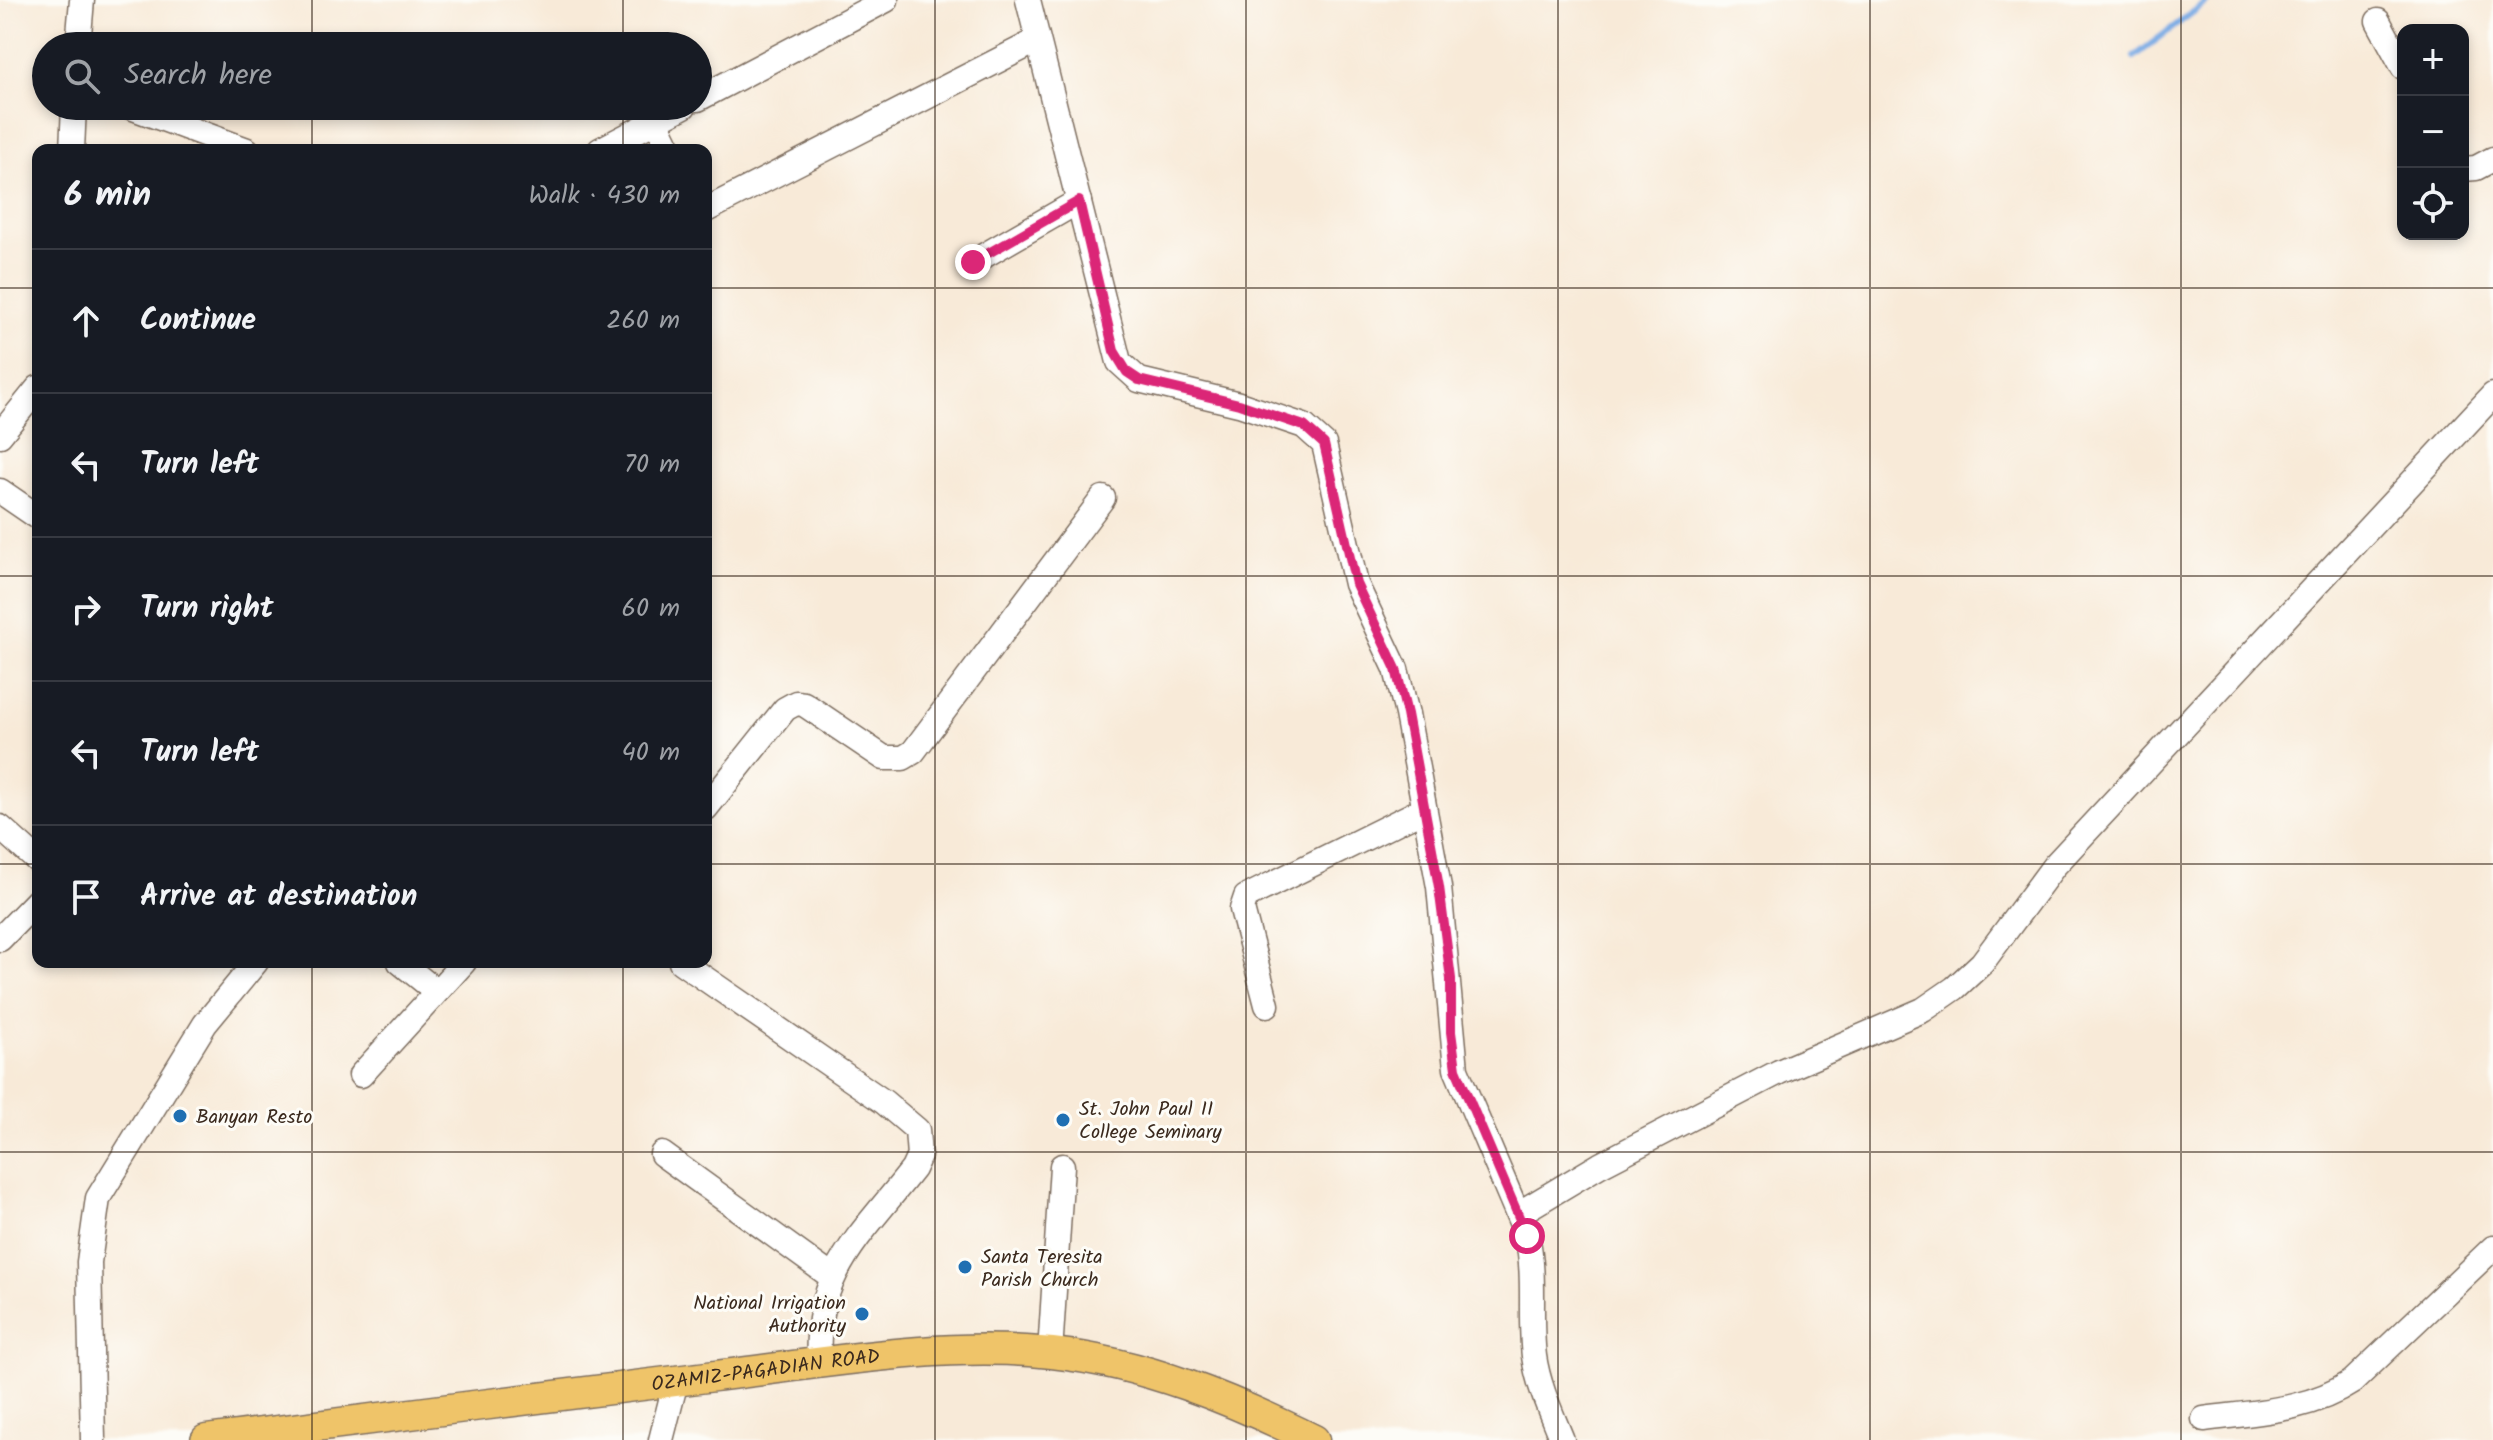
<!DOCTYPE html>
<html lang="en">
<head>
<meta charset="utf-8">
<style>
	:root { --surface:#171b24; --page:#242831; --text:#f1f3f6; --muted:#9ea1a6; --line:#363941 }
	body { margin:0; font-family:Kalam,sans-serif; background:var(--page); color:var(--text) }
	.controls { position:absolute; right:24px; top:24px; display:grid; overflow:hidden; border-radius:16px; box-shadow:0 4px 12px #0003 }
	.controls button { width:72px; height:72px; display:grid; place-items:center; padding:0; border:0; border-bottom:2px solid var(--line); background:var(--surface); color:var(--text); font:40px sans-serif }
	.stop { position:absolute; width:24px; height:24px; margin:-18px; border:6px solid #db2777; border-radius:50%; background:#fff }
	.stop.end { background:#db2777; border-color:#fff; box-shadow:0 2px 8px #0008 }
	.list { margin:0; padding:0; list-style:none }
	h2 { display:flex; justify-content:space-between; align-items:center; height:104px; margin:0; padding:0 32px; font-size:34px }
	h2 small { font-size:26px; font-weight:400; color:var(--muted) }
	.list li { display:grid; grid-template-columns:52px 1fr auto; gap:24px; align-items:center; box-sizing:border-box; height:144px; padding:0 32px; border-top:2px solid var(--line) }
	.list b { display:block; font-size:30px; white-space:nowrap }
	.list em { font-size:26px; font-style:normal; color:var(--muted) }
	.icon { flex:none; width:44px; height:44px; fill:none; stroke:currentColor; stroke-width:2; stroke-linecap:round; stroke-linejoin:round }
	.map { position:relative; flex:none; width:2493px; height:1440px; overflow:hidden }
	.search { position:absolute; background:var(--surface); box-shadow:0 4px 12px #0003; left:32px; top:32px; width:680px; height:88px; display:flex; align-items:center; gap:20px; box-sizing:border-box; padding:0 28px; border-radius:44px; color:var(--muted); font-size:30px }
	.panel { position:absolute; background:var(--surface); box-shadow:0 4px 12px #0003; left:32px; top:144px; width:680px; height:824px; border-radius:16px }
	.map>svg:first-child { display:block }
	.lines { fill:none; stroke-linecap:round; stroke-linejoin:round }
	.stream { stroke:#79aae4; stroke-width:6 }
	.minor-casing { stroke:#7d6d5f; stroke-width:27 }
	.major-casing { stroke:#7d6d5f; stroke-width:33 }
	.minor { stroke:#fff; stroke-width:24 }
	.major { stroke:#efc469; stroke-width:30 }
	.route { stroke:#db2777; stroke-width:10 }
	.grid { fill:none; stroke:#3b2a1e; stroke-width:2; stroke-opacity:0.55 }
	.poi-dot { fill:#1f6fb2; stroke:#fdfcf7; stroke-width:3 }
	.labels { text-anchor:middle; stroke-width:6; stroke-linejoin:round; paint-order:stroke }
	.poi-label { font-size:20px; fill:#3b2a1e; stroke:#fdfcf7; text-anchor:start }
	.street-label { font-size:20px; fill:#3b2a1e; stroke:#fdfcf7 }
</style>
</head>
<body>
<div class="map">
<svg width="2493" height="1440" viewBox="0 0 2493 1440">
	<rect width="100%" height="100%" fill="#fdfcf7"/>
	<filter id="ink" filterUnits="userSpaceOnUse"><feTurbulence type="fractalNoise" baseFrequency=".0125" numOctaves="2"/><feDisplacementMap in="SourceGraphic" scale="16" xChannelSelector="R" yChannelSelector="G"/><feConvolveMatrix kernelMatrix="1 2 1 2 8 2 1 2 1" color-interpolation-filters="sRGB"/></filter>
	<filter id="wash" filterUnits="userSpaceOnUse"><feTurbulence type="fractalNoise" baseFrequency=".006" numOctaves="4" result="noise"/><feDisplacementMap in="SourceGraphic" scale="32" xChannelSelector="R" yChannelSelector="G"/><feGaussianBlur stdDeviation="1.8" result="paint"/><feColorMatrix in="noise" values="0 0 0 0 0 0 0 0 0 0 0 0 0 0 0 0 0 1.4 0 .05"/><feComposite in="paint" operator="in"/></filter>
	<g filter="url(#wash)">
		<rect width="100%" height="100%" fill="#f8ead8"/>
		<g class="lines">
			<!-- stream -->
			<polyline class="stream" points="2134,57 2209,0"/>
		</g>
	</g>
	<g filter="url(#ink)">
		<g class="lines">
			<defs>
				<g id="minor">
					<path d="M1028,0L1119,362L1139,380L1239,404L1304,426L1324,444L1356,584L1396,669L1407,714L1439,887L1456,1069L1527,1236C1536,1276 1529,1316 1534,1356C1538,1385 1551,1413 1562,1440"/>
					<polyline points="2378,21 2403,67"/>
					<polyline points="78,46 82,0"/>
					<polyline points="698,99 886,0"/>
					<polyline points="128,106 247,150"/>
					<polyline points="656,121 670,150"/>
					<polyline points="72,150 74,106"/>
					<polyline points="600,150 684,106"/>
					<polyline points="2463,169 2476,168 2493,159"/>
					<polyline points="706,210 1036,41"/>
					<polyline points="973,262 1079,201"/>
					<polyline points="0,435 38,388"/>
					<polyline points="0,491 38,517"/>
					<polyline points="706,808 785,709 796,703 804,704 884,758 903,758 913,752 1103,498"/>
					<polyline points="0,827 38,861"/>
					<polyline points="0,939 38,900"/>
					<polyline points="400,962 436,991"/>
					<path d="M681,962L884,1102L917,1130L919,1156L913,1169C861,1236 813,1273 819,1364"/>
					<polyline points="1267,1005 1242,909 1246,897 1424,809"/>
					<polyline points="361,1075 464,962"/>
					<polyline points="662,1154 832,1277"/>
					<polyline points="1518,1214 1600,1165 1779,1072 1923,1010 1955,988 1982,963 2054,866 2493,395"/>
					<polyline points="1050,1353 1062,1166"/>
					<path d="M2204,1419C2256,1412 2308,1411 2352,1382L2493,1248"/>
					<polyline points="93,1440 89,1262 98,1198 205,1024 256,962"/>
					<polyline points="661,1440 676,1381"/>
				</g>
				<g id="major">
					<path id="s1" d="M206,1440C376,1418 545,1397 715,1376C825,1363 941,1341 1052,1353C1144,1363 1231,1399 1314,1440"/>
				</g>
			</defs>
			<!-- minor casing -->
			<use href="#minor" class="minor-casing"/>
			<!-- major casing -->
			<use href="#major" class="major-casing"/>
			<!-- minor -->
			<use href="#minor" class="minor"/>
			<!-- major -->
			<use href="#major" class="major"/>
		</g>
	</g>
	<g class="lines" filter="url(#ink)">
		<!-- route -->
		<polyline class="route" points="973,262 1079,201 1114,351 1127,372 1139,380 1239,404 1304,426 1324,444 1356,584 1396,669 1407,714 1439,887 1451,979 1451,1032 1456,1069 1527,1236"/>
	</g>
	<!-- grid -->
	<path class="grid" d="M312,0V46M623,0V46M935,0V1440M1246,0V1440M1558,0V1440M1870,0V1440M2181,0V1440M312,106V150M623,106V150M0,288H38M706,288H2493M0,576H38M706,576H2493M0,864H38M706,864H2493M312,962V1440M623,962V1440M0,1152H2493"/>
	<!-- markers -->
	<g class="poi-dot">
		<circle cx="180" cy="1116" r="8"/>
		<circle cx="1063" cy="1120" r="8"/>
		<circle cx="965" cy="1267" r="8"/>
		<circle cx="862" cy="1314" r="8"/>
	</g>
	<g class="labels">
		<!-- poi labels -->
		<g class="poi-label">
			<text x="1079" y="1115">St. John Paul II<tspan x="1079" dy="23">College Seminary</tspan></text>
			<text x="196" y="1123">Banyan Resto</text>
			<text x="981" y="1263">Santa Teresita<tspan x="981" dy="23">Parish Church</tspan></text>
			<text x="846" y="1309" text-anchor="end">National Irrigation<tspan x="846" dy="23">Authority</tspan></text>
		</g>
		<!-- street labels -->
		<g class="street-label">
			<text dy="7" stroke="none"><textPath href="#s1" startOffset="564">OZAMIZ-PAGADIAN ROAD</textPath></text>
		</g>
	</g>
</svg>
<div class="controls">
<button>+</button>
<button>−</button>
<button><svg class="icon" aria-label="locate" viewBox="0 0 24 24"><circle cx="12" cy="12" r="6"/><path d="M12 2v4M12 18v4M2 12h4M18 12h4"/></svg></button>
</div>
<div class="stop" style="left:1527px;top:1236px"></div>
<div class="stop end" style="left:973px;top:262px"></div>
<div class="search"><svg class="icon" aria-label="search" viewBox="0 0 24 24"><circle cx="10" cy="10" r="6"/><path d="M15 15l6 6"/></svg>Search here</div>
<section class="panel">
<h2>6 min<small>Walk · 430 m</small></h2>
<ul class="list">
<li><svg class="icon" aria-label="ahead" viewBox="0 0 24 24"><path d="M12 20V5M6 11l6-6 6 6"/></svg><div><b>Continue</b></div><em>260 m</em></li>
<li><svg class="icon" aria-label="left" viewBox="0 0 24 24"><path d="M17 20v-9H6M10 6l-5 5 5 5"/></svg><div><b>Turn left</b></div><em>70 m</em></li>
<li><svg class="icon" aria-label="right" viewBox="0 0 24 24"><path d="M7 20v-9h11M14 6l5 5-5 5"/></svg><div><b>Turn right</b></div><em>60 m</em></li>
<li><svg class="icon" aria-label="left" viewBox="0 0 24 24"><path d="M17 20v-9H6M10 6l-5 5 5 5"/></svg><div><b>Turn left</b></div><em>40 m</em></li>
<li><svg class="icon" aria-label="arrive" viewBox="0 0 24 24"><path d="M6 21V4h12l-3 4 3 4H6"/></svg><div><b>Arrive at destination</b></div></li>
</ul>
</section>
</div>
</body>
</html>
